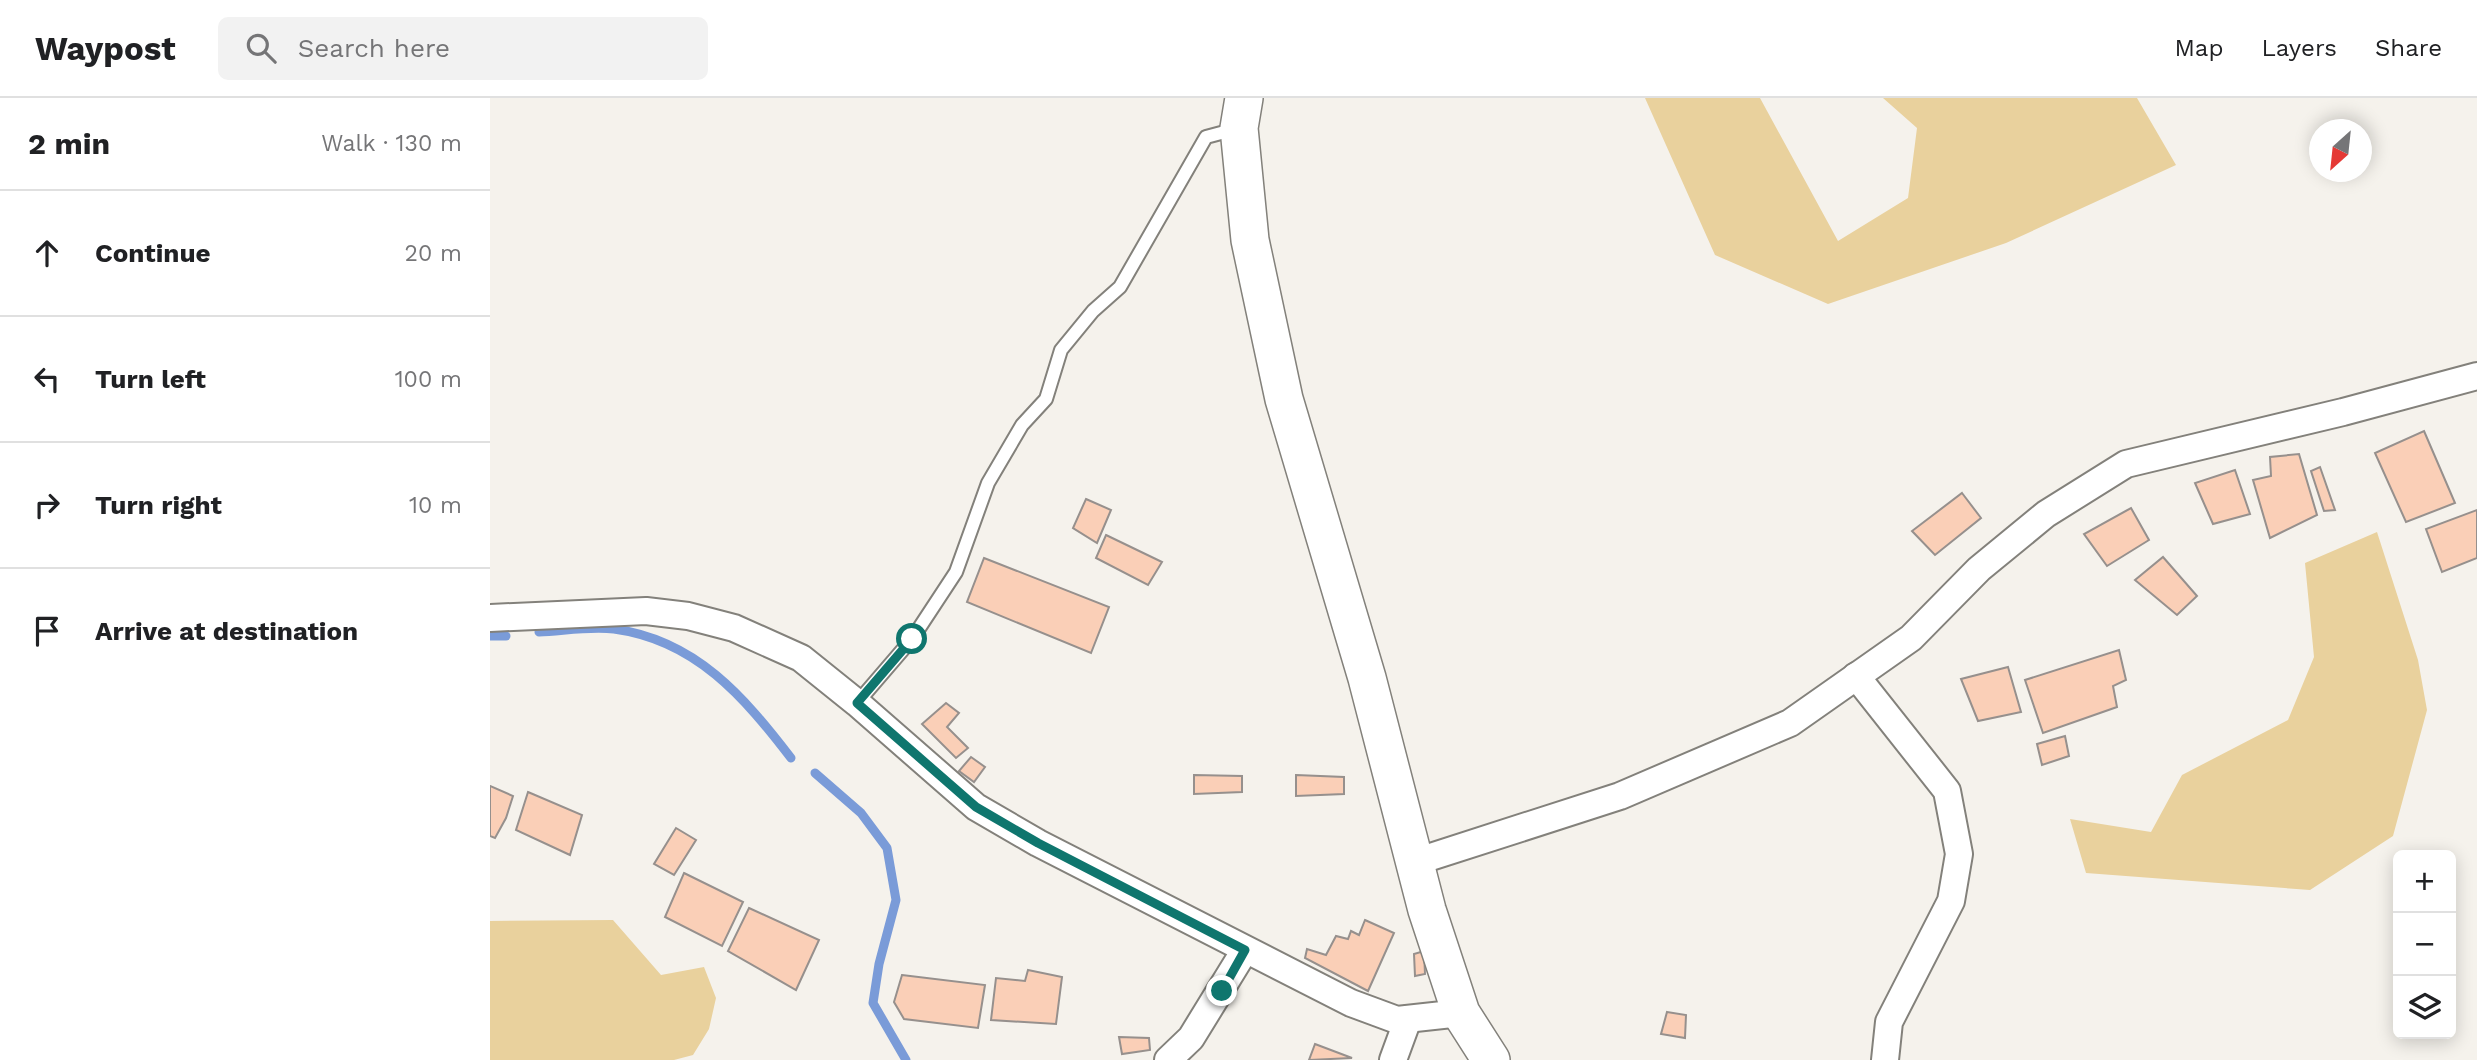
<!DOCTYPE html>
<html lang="en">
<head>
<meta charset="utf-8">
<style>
	:root { --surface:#fff; --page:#f2f2f2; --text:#202124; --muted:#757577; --line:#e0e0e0 }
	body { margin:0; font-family:"Work Sans",sans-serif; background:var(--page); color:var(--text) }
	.controls { position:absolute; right:21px; bottom:21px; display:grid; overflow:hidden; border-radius:10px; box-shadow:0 4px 18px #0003 }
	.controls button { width:63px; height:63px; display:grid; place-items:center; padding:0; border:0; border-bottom:2px solid var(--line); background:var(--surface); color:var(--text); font:35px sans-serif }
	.compass { position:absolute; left:1819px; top:21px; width:63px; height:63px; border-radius:50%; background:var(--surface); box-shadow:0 4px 18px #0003; rotate:207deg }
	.stop { position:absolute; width:21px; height:21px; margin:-16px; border:5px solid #0f766e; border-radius:50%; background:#fff }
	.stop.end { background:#0f766e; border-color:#fff; box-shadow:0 2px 7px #0008 }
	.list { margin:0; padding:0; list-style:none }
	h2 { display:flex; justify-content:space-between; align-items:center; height:91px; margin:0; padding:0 28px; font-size:30px }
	h2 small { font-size:23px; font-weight:400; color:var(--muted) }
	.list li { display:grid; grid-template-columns:46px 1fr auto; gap:21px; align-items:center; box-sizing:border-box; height:126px; padding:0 28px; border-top:2px solid var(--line) }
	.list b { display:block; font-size:26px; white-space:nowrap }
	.list em { font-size:23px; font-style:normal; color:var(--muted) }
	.icon { flex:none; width:38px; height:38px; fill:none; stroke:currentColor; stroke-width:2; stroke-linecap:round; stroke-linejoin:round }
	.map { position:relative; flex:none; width:1987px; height:962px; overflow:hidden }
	header { display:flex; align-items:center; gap:42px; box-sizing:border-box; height:98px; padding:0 35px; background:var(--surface); border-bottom:2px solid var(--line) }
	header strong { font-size:33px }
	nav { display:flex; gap:38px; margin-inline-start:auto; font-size:24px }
	.search { width:490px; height:63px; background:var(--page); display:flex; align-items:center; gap:18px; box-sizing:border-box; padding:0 24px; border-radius:10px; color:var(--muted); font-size:26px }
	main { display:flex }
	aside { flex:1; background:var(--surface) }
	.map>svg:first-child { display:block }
	.green { fill:#e9d19d }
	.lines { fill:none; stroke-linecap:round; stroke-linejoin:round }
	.stream { stroke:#7a9bd8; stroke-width:9 }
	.building { fill:#facfb7; stroke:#96908d; stroke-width:2 }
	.lane-casing { stroke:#83817b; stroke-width:16 }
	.street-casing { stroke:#83817b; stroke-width:30 }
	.secondary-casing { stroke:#83817b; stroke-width:40 }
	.lane { stroke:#fff; stroke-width:12 }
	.street { stroke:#fff; stroke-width:26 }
	.secondary { stroke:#fff; stroke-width:37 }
	.route { stroke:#0f766e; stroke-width:9 }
</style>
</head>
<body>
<header>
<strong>Waypost</strong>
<div class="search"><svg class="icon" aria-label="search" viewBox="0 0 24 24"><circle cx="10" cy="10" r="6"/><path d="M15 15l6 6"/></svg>Search here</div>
<nav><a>Map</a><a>Layers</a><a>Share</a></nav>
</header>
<main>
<aside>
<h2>2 min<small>Walk · 130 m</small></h2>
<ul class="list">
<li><svg class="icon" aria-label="ahead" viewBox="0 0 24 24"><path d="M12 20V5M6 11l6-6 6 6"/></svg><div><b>Continue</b></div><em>20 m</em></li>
<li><svg class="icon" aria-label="left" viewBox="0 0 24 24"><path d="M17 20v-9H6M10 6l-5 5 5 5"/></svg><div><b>Turn left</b></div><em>100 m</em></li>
<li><svg class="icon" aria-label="right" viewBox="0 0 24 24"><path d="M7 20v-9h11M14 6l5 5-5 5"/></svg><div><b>Turn right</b></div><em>10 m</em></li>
<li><svg class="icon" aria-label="arrive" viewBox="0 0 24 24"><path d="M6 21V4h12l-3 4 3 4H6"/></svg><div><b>Arrive at destination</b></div></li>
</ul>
</aside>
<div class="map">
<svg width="1987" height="962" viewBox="0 0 1987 962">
	<rect width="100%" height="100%" fill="#f5f2ec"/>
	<!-- green -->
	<g class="green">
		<polygon points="1155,0 1270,0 1348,143 1418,100 1427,30 1393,0 1647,0 1686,67 1516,145 1338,206 1225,157"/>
		<polygon points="1887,434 1928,562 1937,612 1903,738 1820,792 1596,775 1580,721 1661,734 1692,677 1798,622 1824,559 1815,465"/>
		<polygon points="123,822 171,877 214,869 226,900 219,931 203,957 184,962 0,962 0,823"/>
	</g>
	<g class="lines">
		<!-- stream -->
		<g class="stream">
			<path d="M49,534C73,533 100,528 124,531C206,542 254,599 301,660"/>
			<polyline points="0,538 16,538"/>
			<polyline points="325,675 371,715 397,750 406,802 389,866 383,905 416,962"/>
		</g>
	</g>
	<!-- building -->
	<g class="building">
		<polygon points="1934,333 1965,405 1916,424 1885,355"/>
		<polygon points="1809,356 1827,417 1780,440 1763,382 1781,378 1780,359"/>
		<polygon points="1830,369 1845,412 1834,413 1821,373"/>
		<polygon points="1745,372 1760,416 1723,426 1705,385"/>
		<polygon points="1472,395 1491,420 1445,457 1422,433"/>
		<polygon points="596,401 621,412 607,445 583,430"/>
		<polygon points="1641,410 1659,442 1617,468 1594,436"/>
		<polygon points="1987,412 1987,460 1952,474 1936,431"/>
		<polygon points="616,437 672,464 658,487 606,460"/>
		<polygon points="1673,459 1707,498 1687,517 1645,482"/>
		<polygon points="494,460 619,509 601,555 477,504"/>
		<polygon points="1629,552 1636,582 1623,588 1627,609 1553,635 1535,582"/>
		<polygon points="1518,569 1531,614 1488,623 1471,581"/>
		<polygon points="456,605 469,615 457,629 478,650 466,660 432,626"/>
		<polygon points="1575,638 1579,658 1552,667 1547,646"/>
		<polygon points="481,659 495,669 484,684 469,673"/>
		<polygon points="704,677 752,678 752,694 704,696"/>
		<polygon points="806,677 854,679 854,696 806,698"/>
		<polygon points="0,688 23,698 16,720 5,740 0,738"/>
		<polygon points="38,694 92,717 80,757 26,732"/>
		<polygon points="186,730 206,742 184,777 164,766"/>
		<polygon points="194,775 253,804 232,848 175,819"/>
		<polygon points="259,810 329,842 306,892 238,853"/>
		<polygon points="875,822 904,835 878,893 815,860 817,851 836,857 846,838 858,841 861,833 869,837"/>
		<polygon points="934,853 935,876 925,878 924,856"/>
		<polygon points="538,872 572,879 566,926 501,922 506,880 535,883"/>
		<polygon points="412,877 495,887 488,930 414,921 404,904"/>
		<polygon points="1177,914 1196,917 1195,940 1171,936"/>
		<polygon points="629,939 659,940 660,952 632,956"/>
		<polygon points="825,946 862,960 819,962"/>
	</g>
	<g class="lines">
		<defs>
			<polyline id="lane" points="367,605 422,541 466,474 498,385 532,327 556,301 571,252 603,213 630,189 716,39 746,31"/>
			<g id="street">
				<polyline points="0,520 156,513 198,518 244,530 311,560 367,605 486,709 548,745 861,905 907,922 971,915"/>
				<polyline points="1366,578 1457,693 1469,756 1461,803 1399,924 1395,962"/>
				<polyline points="925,764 1130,698 1300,625 1421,540 1489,471 1556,416 1636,366 1853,314 1987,278"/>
				<polyline points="678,962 701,940 755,852"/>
				<polyline points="903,962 918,921"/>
			</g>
			<polyline id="secondary" points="754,0 749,30 760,142 794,301 877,580 937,812 971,915 1001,962"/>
		</defs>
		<!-- lane casing -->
		<use href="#lane" class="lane-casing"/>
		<!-- street casing -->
		<use href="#street" class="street-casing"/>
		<!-- secondary casing -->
		<use href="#secondary" class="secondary-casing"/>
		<!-- lane -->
		<use href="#lane" class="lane"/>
		<!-- street -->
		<use href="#street" class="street"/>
		<!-- secondary -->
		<use href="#secondary" class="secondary"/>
	</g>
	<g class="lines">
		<!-- route -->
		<polyline class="route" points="422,541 367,605 486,709 548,745 755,852 732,893"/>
	</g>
</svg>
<div class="controls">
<button>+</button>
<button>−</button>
<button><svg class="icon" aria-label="layers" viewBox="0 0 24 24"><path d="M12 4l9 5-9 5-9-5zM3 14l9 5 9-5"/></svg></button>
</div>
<svg class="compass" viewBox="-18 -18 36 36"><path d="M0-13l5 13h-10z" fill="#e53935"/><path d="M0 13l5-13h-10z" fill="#757577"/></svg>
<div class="stop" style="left:422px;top:541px"></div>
<div class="stop end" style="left:732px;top:893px"></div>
</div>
</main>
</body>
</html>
